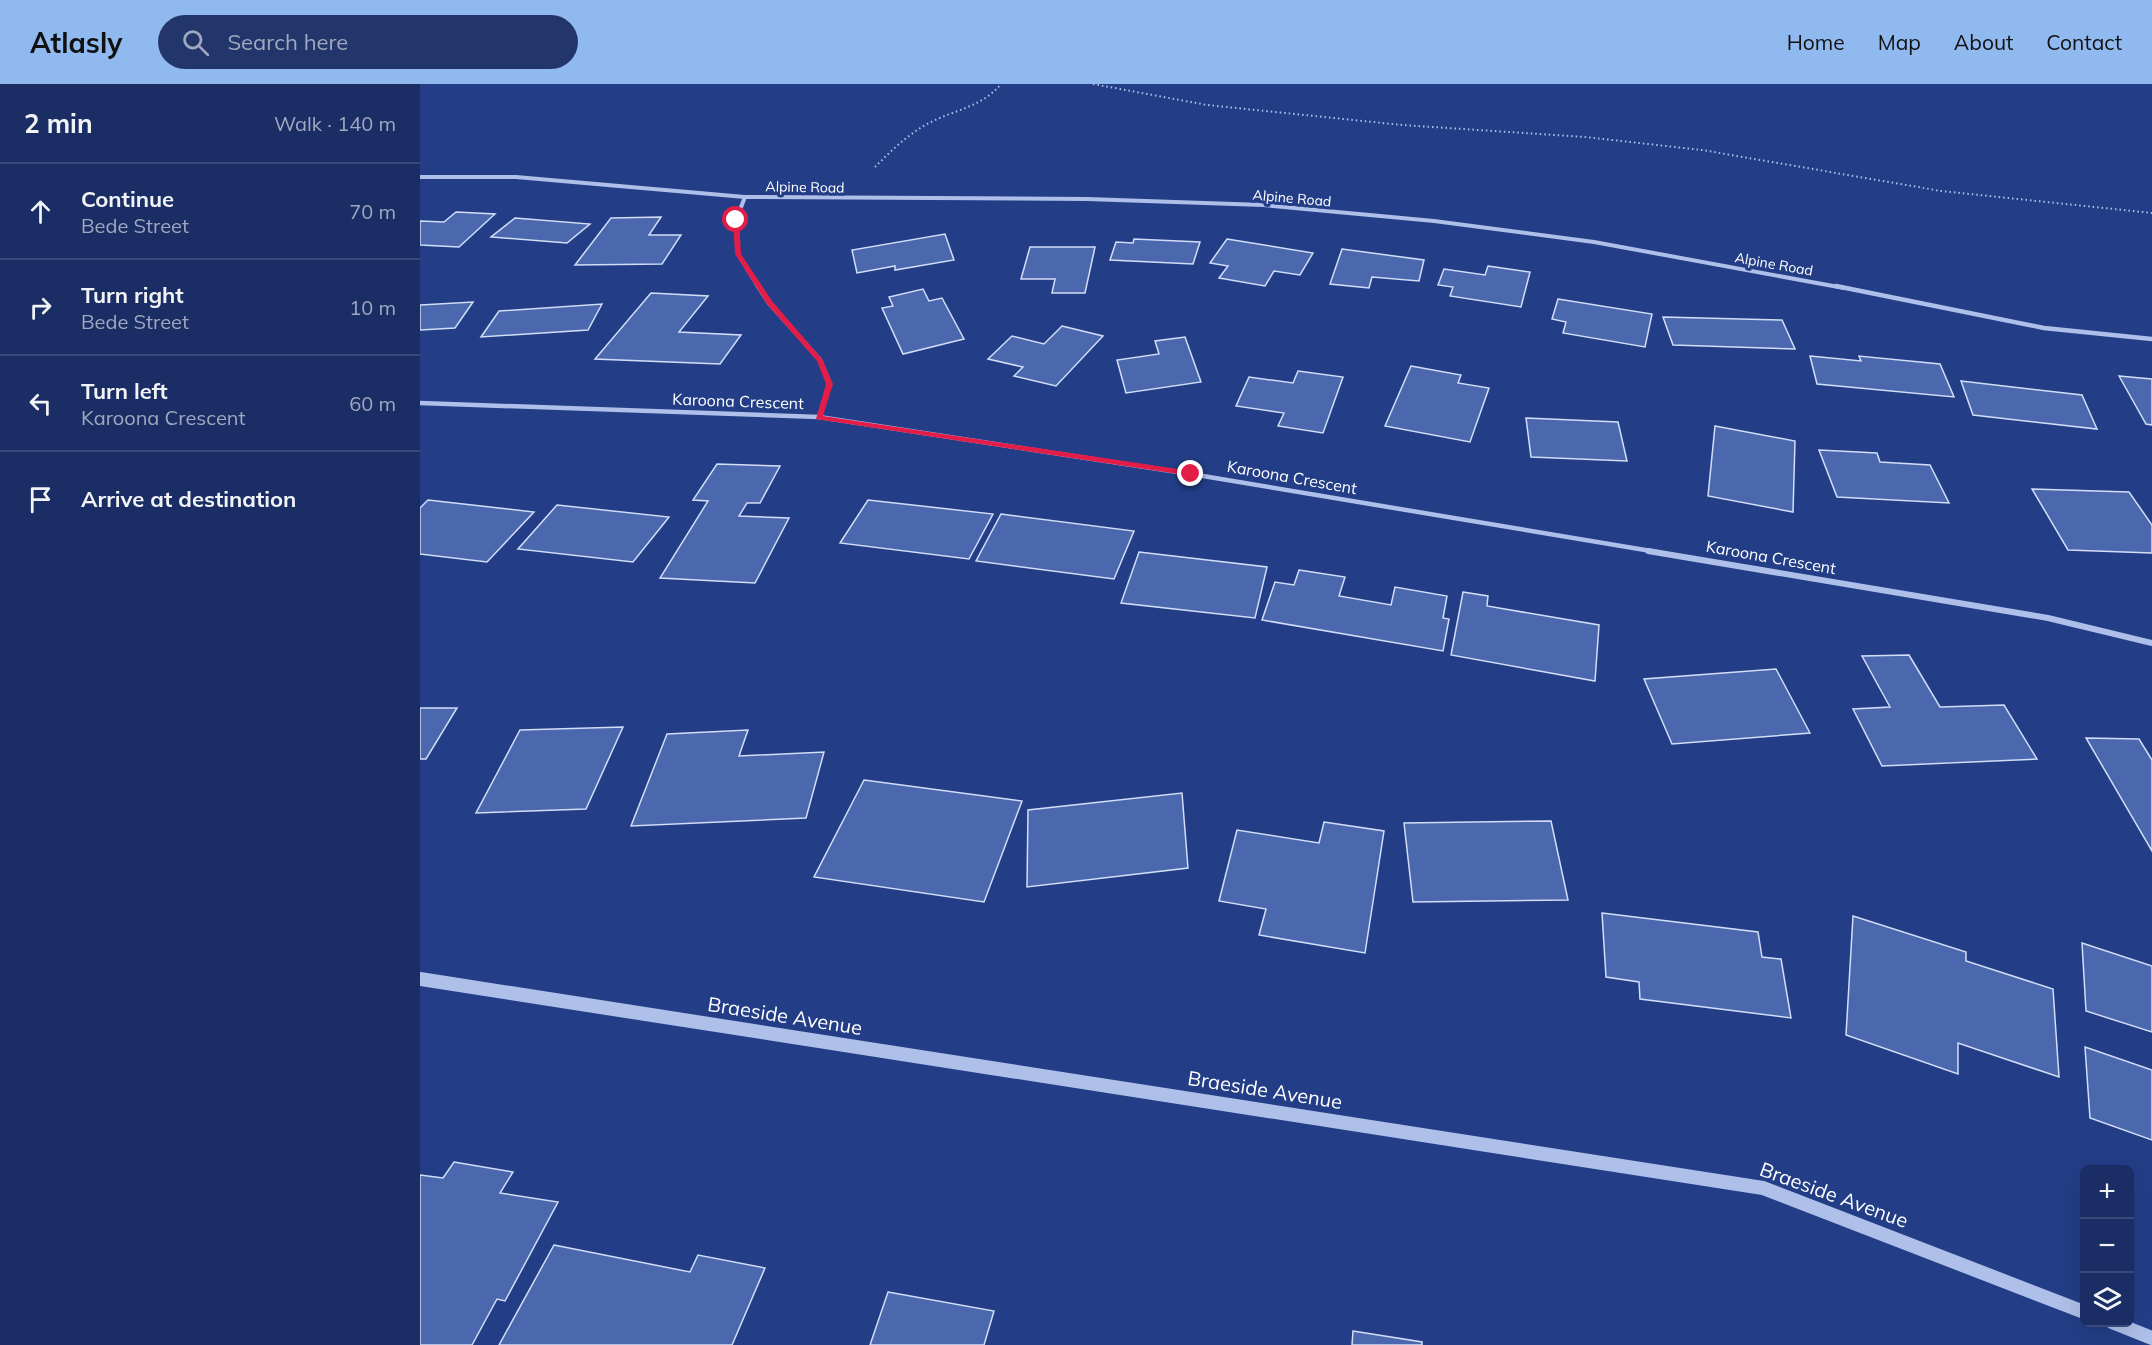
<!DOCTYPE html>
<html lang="en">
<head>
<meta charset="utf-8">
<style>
	:root { --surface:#1a2e65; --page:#23366b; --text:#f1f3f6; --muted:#9fa8bf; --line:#384a79; --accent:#90b9f0 }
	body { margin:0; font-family:Mulish,sans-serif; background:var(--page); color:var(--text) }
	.controls { position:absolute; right:18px; bottom:18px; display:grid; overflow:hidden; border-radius:9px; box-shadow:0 6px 24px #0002 }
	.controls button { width:54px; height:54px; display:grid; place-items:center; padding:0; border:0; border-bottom:2px solid var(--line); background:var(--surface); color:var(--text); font:30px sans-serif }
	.stop { position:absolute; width:18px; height:18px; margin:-14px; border:4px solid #e11d48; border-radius:50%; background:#fff }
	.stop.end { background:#e11d48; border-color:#fff; box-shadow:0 2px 6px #0008 }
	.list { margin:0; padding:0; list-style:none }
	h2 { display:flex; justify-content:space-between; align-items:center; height:78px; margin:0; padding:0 24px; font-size:26px }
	h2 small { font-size:20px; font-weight:400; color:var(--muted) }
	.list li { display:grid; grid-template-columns:39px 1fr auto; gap:18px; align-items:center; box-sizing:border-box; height:96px; padding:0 24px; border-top:2px solid var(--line) }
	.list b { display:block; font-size:22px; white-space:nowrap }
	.list p { margin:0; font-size:20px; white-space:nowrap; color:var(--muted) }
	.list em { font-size:20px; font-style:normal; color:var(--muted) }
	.icon { flex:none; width:33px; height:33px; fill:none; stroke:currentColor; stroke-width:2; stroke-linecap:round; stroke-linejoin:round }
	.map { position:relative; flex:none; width:1732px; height:1261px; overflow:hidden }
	header { display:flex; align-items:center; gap:36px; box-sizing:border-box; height:84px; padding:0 30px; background:var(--accent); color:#111 }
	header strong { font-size:28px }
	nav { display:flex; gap:33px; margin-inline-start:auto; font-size:21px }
	.search { width:420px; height:54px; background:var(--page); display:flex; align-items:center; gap:15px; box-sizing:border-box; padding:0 21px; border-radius:33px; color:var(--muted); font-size:22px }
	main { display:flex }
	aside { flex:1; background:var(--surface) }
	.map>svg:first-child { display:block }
	.building { fill:#4b68af; stroke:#d2ddf7; stroke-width:1.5 }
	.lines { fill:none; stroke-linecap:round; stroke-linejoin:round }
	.path { stroke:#aebfe9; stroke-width:2; stroke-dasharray:1.5 3; stroke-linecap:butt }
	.minor-far2 { stroke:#aebfe9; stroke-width:4 }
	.minor-far1 { stroke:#aebfe9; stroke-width:4.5 }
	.minor { stroke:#aebfe9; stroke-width:6 }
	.tertiary { stroke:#aebfe9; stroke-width:14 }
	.route { fill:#e11d48 }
	.labels { text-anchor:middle; stroke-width:6; stroke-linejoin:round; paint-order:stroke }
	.far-street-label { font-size:14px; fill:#fff; stroke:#233e87 }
	.street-label { font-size:16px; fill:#fff; stroke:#233e87 }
	.near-street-label { font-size:20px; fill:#fff; stroke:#233e87 }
</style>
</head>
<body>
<header>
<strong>Atlasly</strong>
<div class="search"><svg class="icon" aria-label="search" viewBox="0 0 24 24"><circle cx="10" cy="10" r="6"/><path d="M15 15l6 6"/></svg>Search here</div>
<nav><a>Home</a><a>Map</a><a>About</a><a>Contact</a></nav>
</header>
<main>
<aside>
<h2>2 min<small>Walk · 140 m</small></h2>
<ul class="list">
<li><svg class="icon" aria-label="ahead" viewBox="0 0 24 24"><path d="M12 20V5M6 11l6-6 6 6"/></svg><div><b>Continue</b><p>Bede Street</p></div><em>70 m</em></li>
<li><svg class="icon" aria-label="right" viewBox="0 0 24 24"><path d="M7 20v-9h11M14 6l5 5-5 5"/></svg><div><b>Turn right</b><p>Bede Street</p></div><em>10 m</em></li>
<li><svg class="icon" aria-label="left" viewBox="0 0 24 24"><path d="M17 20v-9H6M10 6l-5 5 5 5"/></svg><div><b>Turn left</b><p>Karoona Crescent</p></div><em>60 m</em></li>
<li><svg class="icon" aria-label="arrive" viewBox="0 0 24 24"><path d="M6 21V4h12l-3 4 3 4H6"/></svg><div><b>Arrive at destination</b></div></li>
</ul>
</aside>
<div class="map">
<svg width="1732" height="1261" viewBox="0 0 1732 1261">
	<rect width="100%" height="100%" fill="#233e87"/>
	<!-- building -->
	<g class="building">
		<polygon points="36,128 75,130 39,163 0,161 0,137 24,138"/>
		<polygon points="241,133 229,151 261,151 242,180 155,181 191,134"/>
		<polygon points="95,134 170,140 147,159 71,153"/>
		<polygon points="525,150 534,176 475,186 475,182 437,189 432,166"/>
		<polygon points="714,155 780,158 773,180 690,176 696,158 713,159"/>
		<polygon points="807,155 893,169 880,191 854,187 845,202 799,194 808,182 790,179"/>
		<polygon points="610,163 675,163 665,209 632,209 635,195 601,195"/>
		<polygon points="922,165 1004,176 999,197 952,193 949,204 910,200"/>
		<polygon points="1068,182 1110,188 1101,223 1030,212 1033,203 1018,201 1024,185 1065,191"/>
		<polygon points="503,205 509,217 522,214 544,255 483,270 462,224 473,222 469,213"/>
		<polygon points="231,209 288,212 259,248 321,251 300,280 175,275"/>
		<polygon points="1138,215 1232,230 1225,263 1143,249 1146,238 1132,235"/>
		<polygon points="53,218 35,244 0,246 0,221"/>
		<polygon points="182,220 168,246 61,253 79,227"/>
		<polygon points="1243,233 1362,236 1375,265 1253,261"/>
		<polygon points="642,242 683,252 636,302 594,292 603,283 568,275 592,252 624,260"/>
		<polygon points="765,253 781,298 706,309 697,276 739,270 735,257"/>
		<polygon points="1390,272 1441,277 1439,272 1520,280 1534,313 1397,300"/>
		<polygon points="991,282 1041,291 1038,299 1069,304 1050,358 965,342"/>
		<polygon points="878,287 923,293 903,349 858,342 864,329 816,322 829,293 873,299"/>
		<polygon points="1699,292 1732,295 1732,341 1726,340"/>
		<polygon points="1541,297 1662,311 1677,345 1553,331"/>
		<polygon points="1106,334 1198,338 1207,377 1111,373"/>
		<polygon points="1295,342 1375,357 1373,428 1288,412"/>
		<polygon points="1399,366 1457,369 1460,378 1510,381 1529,419 1417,413"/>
		<polygon points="297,380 360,382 340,419 327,419 319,432 369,434 335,499 240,494 288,417 273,416"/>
		<polygon points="1612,405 1709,408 1732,441 1732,469 1648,466"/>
		<polygon points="8,416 114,428 67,478 0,470 0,424"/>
		<polygon points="448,416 573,430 549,475 420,459"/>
		<polygon points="137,421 249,433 213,478 98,465"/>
		<polygon points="581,430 714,447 694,495 556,477"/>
		<polygon points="719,468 847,483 835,534 701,519"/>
		<polygon points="879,486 925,493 919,512 971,521 975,503 1027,512 1023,534 1029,535 1023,567 842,536 855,498 874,501"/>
		<polygon points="1043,508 1068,512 1067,522 1179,541 1175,597 1031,571"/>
		<polygon points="1489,571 1520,623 1584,621 1617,675 1462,682 1433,625 1470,623 1442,572"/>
		<polygon points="1356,585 1390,649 1252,660 1224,595"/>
		<polygon points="0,624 37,624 6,675 0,675"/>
		<polygon points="203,643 166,725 56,729 100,646"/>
		<polygon points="328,646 319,672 404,668 386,734 211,742 247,650"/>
		<polygon points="1666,654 1719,655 1732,676 1732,767"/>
		<polygon points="444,696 602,717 564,818 394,793"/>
		<polygon points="762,709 768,784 607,803 608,726"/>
		<polygon points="1131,737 1148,816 993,818 984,739"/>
		<polygon points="904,738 964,747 945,869 839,851 846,825 799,817 817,746 899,759"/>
		<polygon points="1182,829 1338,848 1342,873 1361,875 1371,934 1220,915 1219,898 1186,893"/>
		<polygon points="1433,832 1546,868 1546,877 1633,905 1639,993 1538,959 1538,990 1426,951"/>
		<polygon points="1662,859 1732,882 1732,948 1666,927"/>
		<polygon points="1665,963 1732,986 1732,1056 1670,1034"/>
		<polygon points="34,1078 93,1088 80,1109 138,1118 85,1217 77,1215 52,1261 0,1261 0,1091 23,1094"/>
		<polygon points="134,1161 270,1188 278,1171 345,1184 312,1261 79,1261"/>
		<polygon points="468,1208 574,1227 564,1261 450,1261"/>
		<polygon points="933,1247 1002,1258 1002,1261 932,1261"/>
	</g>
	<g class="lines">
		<!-- path -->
		<g class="path">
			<polyline points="673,0 787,21 982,41 1165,53 1282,66 1521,107 1732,129"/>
			<path d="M455,83C471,67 488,50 509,39C534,26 562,23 581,0"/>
		</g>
		<!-- minor-far2 -->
		<g class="minor-far2">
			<polyline points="0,93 96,93 325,113 667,115 843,121 1014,137 1174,158 1424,204"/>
			<polyline points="325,113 316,136 318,170 339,204"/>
		</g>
		<!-- minor-far1 -->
		<g class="minor-far1">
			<polyline points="338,202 349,219 400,276 410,300 399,333"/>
			<polyline points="1416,202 1624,244 1732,255"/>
			<polyline points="0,319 399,333 771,390 1237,468"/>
		</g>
		<!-- minor -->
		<polyline class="minor" points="1228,467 1628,534 1732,559"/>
		<!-- tertiary -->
		<g class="tertiary">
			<polyline points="0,895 1343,1104 1664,1228"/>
			<polyline points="1692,1238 1732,1254"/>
		</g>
	</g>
	<!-- route -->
	<polygon class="route" points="316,135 319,136 321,170 352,217 402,275 413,300 403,332 771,387 775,390 771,392 396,335 406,300 397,277 347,220 315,170 313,136"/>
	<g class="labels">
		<!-- far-street labels -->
		<g class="far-street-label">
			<text transform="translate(385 103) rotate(1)" y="5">Alpine Road</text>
			<text transform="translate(872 114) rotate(5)" y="5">Alpine Road</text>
			<text transform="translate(1354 180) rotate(10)" y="5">Alpine Road</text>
		</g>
		<!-- street labels -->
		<g class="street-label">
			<text transform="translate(318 317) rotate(2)" y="6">Karoona Crescent</text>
			<text transform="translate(872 393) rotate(10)" y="6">Karoona Crescent</text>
			<text transform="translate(1351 473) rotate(10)" y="6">Karoona Crescent</text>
		</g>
		<!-- near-street labels -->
		<g class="near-street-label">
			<text transform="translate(365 932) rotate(9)" y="7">Braeside Avenue</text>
			<text transform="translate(845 1006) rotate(9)" y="7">Braeside Avenue</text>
			<text transform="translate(1414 1111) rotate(20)" y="7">Braeside Avenue</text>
		</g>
	</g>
</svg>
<div class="controls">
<button>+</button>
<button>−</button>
<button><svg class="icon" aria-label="layers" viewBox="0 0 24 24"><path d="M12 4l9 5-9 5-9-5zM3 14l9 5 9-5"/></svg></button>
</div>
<div class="stop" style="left:316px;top:136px"></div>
<div class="stop end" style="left:771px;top:390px"></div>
</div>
</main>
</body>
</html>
